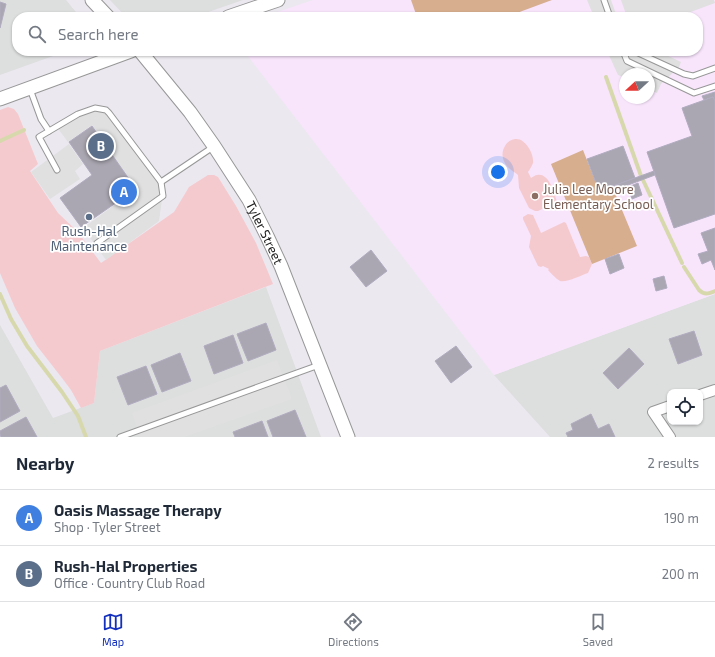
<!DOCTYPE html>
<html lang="en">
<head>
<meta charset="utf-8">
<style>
	:root { --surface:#fff; --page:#f2f2f3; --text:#1f2937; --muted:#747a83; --line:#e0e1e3; --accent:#1331be }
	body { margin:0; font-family:"Exo 2",sans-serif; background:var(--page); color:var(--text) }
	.controls { position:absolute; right:12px; bottom:12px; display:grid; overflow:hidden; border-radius:8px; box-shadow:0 1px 3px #0004 }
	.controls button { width:36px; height:36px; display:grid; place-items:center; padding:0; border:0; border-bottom:1px solid var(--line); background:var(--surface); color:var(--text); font:20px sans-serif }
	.compass { position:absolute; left:619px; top:68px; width:36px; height:36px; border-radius:50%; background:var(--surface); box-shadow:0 1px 3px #0004; rotate:249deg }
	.you { position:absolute; left:498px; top:172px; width:14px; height:14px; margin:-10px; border:3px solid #fff; border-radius:50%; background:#1a73e8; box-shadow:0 0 0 6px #1a73e833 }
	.badge { display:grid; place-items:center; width:26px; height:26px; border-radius:50%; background:var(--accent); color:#fff; font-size:13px; font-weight:700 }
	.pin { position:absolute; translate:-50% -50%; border:2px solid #fff; box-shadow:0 1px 4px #0006 }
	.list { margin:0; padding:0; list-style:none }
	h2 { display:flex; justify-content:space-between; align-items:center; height:52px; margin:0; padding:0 16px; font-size:17px }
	h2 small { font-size:13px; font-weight:400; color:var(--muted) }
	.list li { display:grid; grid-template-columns:26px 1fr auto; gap:12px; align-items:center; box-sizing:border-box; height:56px; padding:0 16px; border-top:1px solid var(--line) }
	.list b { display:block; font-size:15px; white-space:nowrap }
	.list p { margin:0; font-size:13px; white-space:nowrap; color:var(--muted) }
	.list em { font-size:13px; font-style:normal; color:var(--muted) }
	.icon { flex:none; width:22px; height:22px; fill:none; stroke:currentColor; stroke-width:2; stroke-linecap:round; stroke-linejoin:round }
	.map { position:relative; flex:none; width:715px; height:437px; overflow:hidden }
	.search { position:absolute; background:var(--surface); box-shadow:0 1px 3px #0004; left:12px; right:12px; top:12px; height:44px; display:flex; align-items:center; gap:10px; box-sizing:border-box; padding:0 14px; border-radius:16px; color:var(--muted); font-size:15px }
	.sheet { height:164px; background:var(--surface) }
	nav { display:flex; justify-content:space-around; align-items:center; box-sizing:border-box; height:56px; border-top:1px solid var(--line); background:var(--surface); font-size:11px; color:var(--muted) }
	nav a { display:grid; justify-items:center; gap:2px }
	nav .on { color:var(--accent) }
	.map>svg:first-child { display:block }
	.residential { fill:#dddede; fill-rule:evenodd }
	.education { fill:#f8e5fc; fill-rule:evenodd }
	.park { fill:#f5cace }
	.pitch { fill:#d7ae8e }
	.parking { fill:#e0e0e0 }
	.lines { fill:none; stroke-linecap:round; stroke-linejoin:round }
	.stream { stroke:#d7d9ad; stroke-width:4 }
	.building { fill:#aaa7b2; stroke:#b1acc0 }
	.service-casing { stroke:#979797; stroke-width:7 }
	.minor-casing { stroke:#979797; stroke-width:12 }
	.tertiary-casing { stroke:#979797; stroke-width:15 }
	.service { stroke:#fff; stroke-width:5 }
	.minor { stroke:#fff; stroke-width:10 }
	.tertiary { stroke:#fff; stroke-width:13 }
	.education-dot { fill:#8d6e63; stroke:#fff; stroke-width:1.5 }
	.service-dot { fill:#5c6f8a; stroke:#fff; stroke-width:1.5 }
	.labels { text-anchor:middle; stroke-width:3.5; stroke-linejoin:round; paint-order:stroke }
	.education-label { font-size:13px; fill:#785e54; stroke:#fff; text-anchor:start }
	.service-label { font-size:13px; fill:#4e5e75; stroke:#fff }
	.street-label { font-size:13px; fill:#202020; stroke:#fff }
</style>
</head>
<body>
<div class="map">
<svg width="715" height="437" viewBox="0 0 715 437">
	<rect width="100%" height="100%" fill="#ece8f0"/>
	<!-- residential -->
	<g class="residential">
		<polygon points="0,0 66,0 80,17 17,17 17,51 67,51 0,75"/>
		<polygon points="110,0 243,0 194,17 179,17 178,14 168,17 126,17"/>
		<polygon points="266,287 321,437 0,437 0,325 53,418 94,403 100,351"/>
		<path d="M715,294V437H550L494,375ZM670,392H700V422H670Z"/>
	</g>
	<!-- education -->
	<path class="education" d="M313,0H715V294L494,375L244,51H698V17H263ZM625,74H649V98H625Z"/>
	<!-- park -->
	<g class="park">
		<polygon points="8,107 14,109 18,114 38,164 30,171 58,213 77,231 101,263 174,212 189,187 208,175 214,175 218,177 236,206 256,243 273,284 100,351 94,403 81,408 71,390 62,378 37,346 15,308 0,273 0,110"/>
		<path d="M515,139C517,139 519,139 521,140C528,144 534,155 533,163C532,166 530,169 528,172L531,178C533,177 535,175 537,175C549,172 555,194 557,202L538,211H535L529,208L519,188L518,175C516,173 512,171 510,169C503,163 500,154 505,146C507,142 510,140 515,139Z"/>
		<path d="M528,214L533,215L541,233L564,222L566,223L580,257L586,256L589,257L592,264L588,273C582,275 566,283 560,281C556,279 552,274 548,270L549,269L543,266L541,267L538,266L529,247L531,236L523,219V217Z"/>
	</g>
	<!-- pitch -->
	<g class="pitch">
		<polygon points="411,0 552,0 506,17 417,17"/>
		<polygon points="583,150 599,191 612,186 637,246 592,264 551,164"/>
	</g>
	<!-- parking -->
	<g class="parking">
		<polygon points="587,0 611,0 617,17 594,17"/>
		<polygon points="621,0 714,0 715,3 677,17 627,17"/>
		<polygon points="607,51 658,51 681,62 679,67 661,84 657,93 649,89 649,74 625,74 625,78 618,75"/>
		<polygon points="94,106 110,109 159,176 162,200 159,221 106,260 83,228 136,189 92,125 68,142 56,126 73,114"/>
		<polygon points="69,144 83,164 75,171 80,179 50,199 31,172"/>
		<polygon points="277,360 292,399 184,437 140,437 132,413"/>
	</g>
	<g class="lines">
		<!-- stream -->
		<g class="stream">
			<polyline points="606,77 641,176"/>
			<polyline points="0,141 24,130"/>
			<polyline points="643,180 682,263"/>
			<path d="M684,267L699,290C704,295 708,294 715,291"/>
			<polyline points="0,294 11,319 27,346 62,392 78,416 86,437"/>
		</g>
	</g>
	<!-- building -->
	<g class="building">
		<polygon points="0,2 6,4 0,28"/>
		<polygon points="715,92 715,101 713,97 704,100 702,96"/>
		<polygon points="713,97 715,101 715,214 674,228 647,152 692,136 682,108"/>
		<polygon points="92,126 136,189 81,227 60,198 92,175 69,142"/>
		<polygon points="623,146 635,178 599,191 587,159"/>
		<polygon points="654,171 655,175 604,194 602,190"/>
		<polygon points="638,183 642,195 632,199 628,187"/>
		<polygon points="715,228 715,270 711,260 702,264 698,254 708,251 701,233"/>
		<polygon points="371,250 387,271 366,287 350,267"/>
		<polygon points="619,254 624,268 610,274 605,259"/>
		<polygon points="664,276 667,288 656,291 653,279"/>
		<polygon points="266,323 276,350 248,361 237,334"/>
		<polygon points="694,331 702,355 678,364 669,339"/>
		<polygon points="233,335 243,363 214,374 204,346"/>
		<polygon points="456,346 472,367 451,383 435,361"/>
		<polygon points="629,348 644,364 618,389 603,373"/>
		<polygon points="180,353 191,381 162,392 151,365"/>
		<polygon points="146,366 157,394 128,405 117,377"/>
		<polygon points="6,385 20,411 0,422 0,388"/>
		<polygon points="295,410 306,437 273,437 267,421"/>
		<polygon points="591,414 598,429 609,424 615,437 568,437 566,433 573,430 571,424"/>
		<polygon points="26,417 37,437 1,437 0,434 0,431"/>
		<polygon points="262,421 268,437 235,437 233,432"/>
	</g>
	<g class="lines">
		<defs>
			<g id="service">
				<polyline points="604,0 610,17"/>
				<polyline points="623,51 627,61 694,93 715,86"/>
				<polyline points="634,51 684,74 693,76 715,68"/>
				<polyline points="30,89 41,119 49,131"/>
				<polyline points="57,170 39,137 78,114 95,108 106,110 109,113 161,182 163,196 97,243"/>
				<polyline points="161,182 213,147"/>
				<polyline points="120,437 319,365"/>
			</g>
			<g id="minor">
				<polyline points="700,395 715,390"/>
				<polyline points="670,437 653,412 670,406"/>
			</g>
			<g id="tertiary">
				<polyline points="92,0 108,17"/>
				<polyline points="228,17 278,0"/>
				<path id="s1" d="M140,51L190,112L214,146L249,200L267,236L281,266L348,437"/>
				<polyline points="0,99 131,51"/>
			</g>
		</defs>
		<!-- service casing -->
		<use href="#service" class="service-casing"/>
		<!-- minor casing -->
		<use href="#minor" class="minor-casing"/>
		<!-- tertiary casing -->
		<use href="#tertiary" class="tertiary-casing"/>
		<!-- service -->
		<use href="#service" class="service"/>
		<!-- minor -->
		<use href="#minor" class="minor"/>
		<!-- tertiary -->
		<use href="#tertiary" class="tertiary"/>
	</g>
	<!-- markers -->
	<circle class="education-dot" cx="535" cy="196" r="4"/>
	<circle class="service-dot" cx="89" cy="217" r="4"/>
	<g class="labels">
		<!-- education labels -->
		<g class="education-label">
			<text x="543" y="194">Julia Lee Moore<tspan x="543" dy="15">Elementary School</tspan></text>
		</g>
		<!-- service labels -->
		<g class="service-label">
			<text x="89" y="236">Rush-Hal<tspan x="89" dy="15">Maintenance</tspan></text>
		</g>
		<!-- street labels -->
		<g class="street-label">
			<text dy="5" stroke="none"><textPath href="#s1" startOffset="221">Tyler Street</textPath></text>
		</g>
	</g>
</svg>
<div class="controls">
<button><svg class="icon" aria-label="locate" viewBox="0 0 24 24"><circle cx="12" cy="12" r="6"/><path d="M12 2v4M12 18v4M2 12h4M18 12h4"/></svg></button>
</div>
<svg class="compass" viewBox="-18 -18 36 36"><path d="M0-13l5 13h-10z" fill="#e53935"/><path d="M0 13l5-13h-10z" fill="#747a83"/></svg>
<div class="you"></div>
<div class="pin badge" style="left:124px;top:192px;background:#3f7fe0">A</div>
<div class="pin badge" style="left:101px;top:146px;background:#5c6f8a">B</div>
<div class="search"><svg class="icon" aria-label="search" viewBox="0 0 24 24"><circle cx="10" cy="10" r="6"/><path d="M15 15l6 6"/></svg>Search here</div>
</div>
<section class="sheet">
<h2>Nearby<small>2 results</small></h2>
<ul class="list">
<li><span class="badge" style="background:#3f7fe0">A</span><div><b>Oasis Massage Therapy</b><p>Shop · Tyler Street</p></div><em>190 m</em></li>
<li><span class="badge" style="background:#5c6f8a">B</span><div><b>Rush-Hal Properties</b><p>Office · Country Club Road</p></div><em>200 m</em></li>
</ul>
</section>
<nav>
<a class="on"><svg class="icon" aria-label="map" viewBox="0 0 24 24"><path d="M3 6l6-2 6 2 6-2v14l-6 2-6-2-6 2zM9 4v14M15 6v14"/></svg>Map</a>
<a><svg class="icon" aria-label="directions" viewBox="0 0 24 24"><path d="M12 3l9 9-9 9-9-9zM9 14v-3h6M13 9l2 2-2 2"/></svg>Directions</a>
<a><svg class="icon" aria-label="saved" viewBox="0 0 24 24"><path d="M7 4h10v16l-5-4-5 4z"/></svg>Saved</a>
</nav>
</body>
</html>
